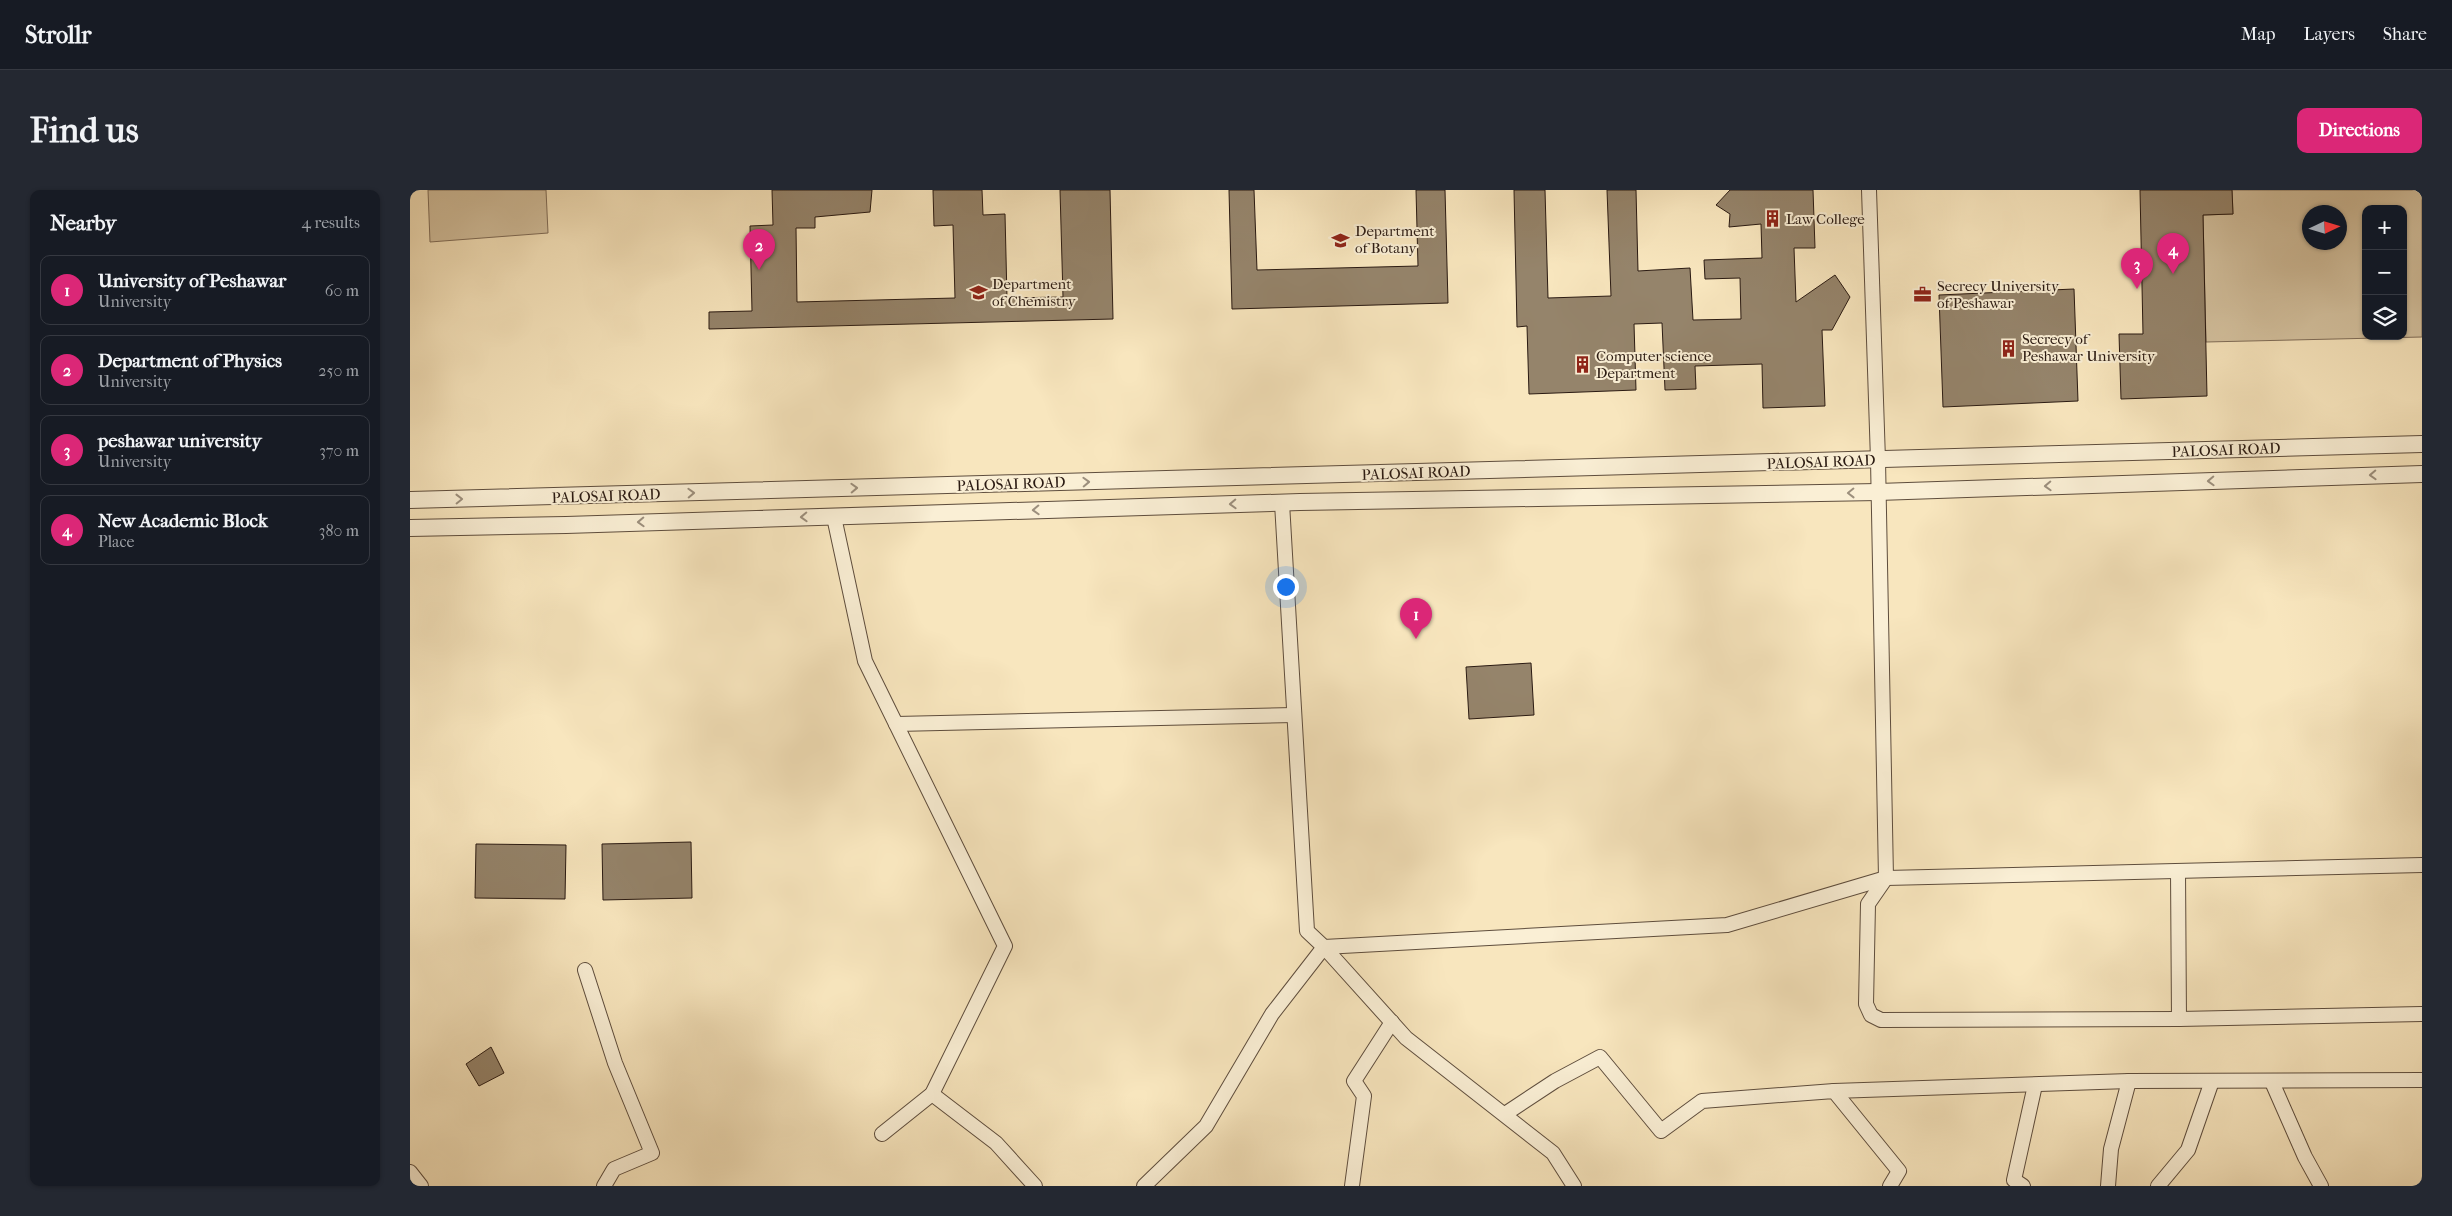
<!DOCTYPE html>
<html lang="en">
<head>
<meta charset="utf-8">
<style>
	:root { --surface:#171b24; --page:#242831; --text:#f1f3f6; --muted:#9ea1a6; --line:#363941; --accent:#db2777 }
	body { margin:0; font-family:"IM FELL French Canon",serif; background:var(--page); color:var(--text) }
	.controls { position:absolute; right:15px; top:15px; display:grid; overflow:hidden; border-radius:10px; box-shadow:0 1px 4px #0004 }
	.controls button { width:45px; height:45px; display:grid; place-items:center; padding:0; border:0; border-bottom:1px solid var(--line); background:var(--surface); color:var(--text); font:25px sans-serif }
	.compass { position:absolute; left:1892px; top:15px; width:45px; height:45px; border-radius:50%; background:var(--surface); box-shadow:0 1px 4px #0004; rotate:86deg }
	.you { position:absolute; left:875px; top:396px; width:18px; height:18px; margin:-12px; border:4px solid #fff; border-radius:50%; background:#1a73e8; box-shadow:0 0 0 8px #1a73e833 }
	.badge { display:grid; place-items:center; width:32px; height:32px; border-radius:50%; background:var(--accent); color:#fff; font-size:16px; font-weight:700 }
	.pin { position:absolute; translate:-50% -41px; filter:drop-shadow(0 1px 2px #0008) }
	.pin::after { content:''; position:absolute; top:26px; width:18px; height:15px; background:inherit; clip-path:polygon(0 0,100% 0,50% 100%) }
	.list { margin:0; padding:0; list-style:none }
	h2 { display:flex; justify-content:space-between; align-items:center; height:65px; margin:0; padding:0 20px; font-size:21px }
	h2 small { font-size:16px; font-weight:400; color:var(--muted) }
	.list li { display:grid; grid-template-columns:32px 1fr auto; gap:15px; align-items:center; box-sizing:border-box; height:70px; margin:0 10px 10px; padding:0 10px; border:1px solid var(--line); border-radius:10px }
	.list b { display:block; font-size:19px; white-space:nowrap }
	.list p { margin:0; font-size:16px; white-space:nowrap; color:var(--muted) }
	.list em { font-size:16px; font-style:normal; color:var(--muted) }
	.icon { flex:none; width:28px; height:28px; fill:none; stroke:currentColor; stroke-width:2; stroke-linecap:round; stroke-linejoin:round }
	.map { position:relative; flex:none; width:2012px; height:996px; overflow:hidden; border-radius:10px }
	header { display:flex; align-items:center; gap:30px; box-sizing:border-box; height:70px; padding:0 25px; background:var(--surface); border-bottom:1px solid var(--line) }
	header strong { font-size:24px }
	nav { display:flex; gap:28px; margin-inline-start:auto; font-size:18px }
	.intro { display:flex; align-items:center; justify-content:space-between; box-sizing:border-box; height:120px; padding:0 30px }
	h1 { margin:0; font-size:35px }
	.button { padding:12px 22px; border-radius:10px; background:var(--accent); color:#fff; font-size:18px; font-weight:700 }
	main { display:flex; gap:30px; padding:0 30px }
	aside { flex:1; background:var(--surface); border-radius:10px; box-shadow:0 1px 4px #0004 }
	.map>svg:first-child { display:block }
	.green { fill:#d5c3a1; stroke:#806e5a; fill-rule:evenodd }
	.building { fill:#95846b; stroke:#2a1a12 }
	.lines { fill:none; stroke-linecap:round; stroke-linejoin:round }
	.minor-casing { stroke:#5e4d3d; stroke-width:16 }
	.tertiary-casing { stroke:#5e4d3d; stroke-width:18 }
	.minor { stroke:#faefd5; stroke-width:14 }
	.tertiary { stroke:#faefd5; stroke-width:16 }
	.oneway { stroke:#9c8f7d }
	.labels { text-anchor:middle; stroke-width:4; stroke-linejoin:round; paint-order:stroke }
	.poi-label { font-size:15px; fill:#2a1a12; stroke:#faefd5; text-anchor:start }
	.street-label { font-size:15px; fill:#2a1a12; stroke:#faefd5 }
</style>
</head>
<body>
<header>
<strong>Strollr</strong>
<nav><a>Map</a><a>Layers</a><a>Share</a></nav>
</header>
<div class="intro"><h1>Find us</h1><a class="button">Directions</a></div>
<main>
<aside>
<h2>Nearby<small>4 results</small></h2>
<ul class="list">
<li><span class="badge">1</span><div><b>University of Peshawar</b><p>University</p></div><em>60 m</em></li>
<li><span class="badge">2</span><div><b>Department of Physics</b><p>University</p></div><em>250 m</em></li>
<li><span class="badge">3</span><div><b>peshawar university</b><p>University</p></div><em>370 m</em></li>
<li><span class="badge">4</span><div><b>New Academic Block</b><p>Place</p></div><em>380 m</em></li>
</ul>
</aside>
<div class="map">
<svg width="2012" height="996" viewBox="0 0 2012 996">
	<rect width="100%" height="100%" fill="#f8e6be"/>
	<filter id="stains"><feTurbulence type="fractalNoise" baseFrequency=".004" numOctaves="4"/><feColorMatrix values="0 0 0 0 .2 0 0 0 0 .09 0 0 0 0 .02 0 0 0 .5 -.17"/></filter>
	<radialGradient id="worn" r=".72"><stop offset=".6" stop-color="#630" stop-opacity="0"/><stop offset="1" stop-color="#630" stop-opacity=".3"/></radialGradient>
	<!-- green -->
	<g class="green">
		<polygon points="18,0 136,0 138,43 20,52"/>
		<path d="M1822,0H2012V147L1796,152L1793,25L1823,24ZM1956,19H1993V146H1956ZM1900,22H1930V52H1900Z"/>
	</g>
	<!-- building -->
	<g class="building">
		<polygon points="362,0 462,0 460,22 405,27 405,38 386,38 387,112 545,108 543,35 524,36 523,0 572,0 573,25 595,24 597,108 653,107 650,0 700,0 703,129 299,139 299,122 342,121 340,36 363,35"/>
		<polygon points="819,0 844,0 847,80 1008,76 1006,0 1035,0 1038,113 822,119"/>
		<polygon points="1104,0 1135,0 1138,108 1201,106 1197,0 1226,0 1228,81 1280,78 1283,130 1331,129 1330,88 1295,89 1294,70 1352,68 1351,34 1319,37 1320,24 1306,15 1320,0 1403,0 1405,58 1384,58 1386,112 1425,85 1440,107 1422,140 1412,140 1415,216 1353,218 1352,174 1285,176 1286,199 1255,200 1252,133 1224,134 1226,200 1119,204 1117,136 1107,137"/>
		<polygon points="1730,0 1822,0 1823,24 1793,25 1797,206 1711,209 1709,144 1733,144"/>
		<polygon points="1664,99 1668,211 1533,217 1529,105"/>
		<polygon points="1121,473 1124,525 1059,529 1056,477"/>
		<polygon points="281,652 282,708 193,710 192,654"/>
		<polygon points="66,654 156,655 155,709 65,708"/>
		<polygon points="81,857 94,883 69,896 56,874"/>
	</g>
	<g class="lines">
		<defs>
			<g id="minor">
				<polyline points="1459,0 1468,270 1476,688 1458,714 1456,814 1461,825 1471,830 1769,829 2012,824"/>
				<polyline points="872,313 897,741 914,757 996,848 1143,963 1164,996"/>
				<polyline points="424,327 455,471 595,756 522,904 472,944"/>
				<polyline points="486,534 884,525"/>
				<polyline points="1768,681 1769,829"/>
				<polyline points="175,780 205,873 242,963 204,979 194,996"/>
				<polyline points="1862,892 1895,967 1911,996"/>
				<polyline points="1424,901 1719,891 2012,890"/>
				<polyline points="522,904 586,953 625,996"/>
				<polyline points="1095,924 1145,891 1190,867 1251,941 1292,911 1424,901 1489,981 1480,996"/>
				<polyline points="0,982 11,996"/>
				<polyline points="734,996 796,936 862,824 914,757 1317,735 1476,688 2012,675"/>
				<polyline points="942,996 954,906 944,891 982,832"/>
				<polyline points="1613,996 1604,990 1625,895"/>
				<polyline points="1698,996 1701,959 1719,891"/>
				<polyline points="1748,996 1778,960 1802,891"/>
			</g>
			<g id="tertiary">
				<polyline points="0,310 2012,254"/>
				<polyline points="0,338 156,335 890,312 1468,302 2012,284"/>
			</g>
		</defs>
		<!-- minor casing -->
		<use href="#minor" class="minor-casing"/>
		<!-- tertiary casing -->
		<use href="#tertiary" class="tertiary-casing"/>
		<!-- minor -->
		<use href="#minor" class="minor"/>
		<!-- tertiary -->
		<use href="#tertiary" class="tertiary"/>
	</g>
	<!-- one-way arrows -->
	<defs><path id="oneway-chevron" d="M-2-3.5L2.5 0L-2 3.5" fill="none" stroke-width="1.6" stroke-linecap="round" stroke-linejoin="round" transform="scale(1.25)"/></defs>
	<g class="oneway">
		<use href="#oneway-chevron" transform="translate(1963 285) rotate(178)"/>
		<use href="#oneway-chevron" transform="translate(1801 291) rotate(178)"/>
		<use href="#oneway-chevron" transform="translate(676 292) rotate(-2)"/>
		<use href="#oneway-chevron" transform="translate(1638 296) rotate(178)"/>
		<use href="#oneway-chevron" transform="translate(444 298) rotate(-2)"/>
		<use href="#oneway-chevron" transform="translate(281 303) rotate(-2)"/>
		<use href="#oneway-chevron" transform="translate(1441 303) rotate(179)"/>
		<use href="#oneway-chevron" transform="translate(49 309) rotate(-1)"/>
		<use href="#oneway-chevron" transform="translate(823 314) rotate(178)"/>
		<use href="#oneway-chevron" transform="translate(626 320) rotate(178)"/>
		<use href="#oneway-chevron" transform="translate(394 327) rotate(178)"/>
		<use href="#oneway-chevron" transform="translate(231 332) rotate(178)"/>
	</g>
	<!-- icons -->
	<defs>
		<symbol id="building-bare" viewBox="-9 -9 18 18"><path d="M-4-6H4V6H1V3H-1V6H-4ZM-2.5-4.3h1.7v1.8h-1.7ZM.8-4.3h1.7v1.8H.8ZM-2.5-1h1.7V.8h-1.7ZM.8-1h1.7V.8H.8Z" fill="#8f2418" stroke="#faefd5" stroke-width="2.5" paint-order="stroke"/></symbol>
		<symbol id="university-bare" viewBox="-9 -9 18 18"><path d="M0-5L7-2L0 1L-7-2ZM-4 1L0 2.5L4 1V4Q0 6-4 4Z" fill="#8f2418" stroke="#faefd5" stroke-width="2.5" paint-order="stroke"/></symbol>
		<symbol id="office-bare" viewBox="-9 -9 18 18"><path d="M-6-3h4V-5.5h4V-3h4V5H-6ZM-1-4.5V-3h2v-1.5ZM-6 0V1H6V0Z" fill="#8f2418" stroke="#faefd5" stroke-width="2.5" paint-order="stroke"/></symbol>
	</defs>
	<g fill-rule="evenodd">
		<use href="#building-bare" x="1350" y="16" width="25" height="25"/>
		<use href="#university-bare" x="918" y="38" width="25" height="25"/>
		<use href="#university-bare" x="556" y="90" width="25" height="25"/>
		<use href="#office-bare" x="1500" y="92" width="25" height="25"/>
		<use href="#building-bare" x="1586" y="146" width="25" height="25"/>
		<use href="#building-bare" x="1160" y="162" width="25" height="25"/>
	</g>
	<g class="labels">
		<!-- poi labels -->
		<g class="poi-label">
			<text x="1376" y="34">Law College</text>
			<text x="945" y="46">Department<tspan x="945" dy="17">of Botany</tspan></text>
			<text x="582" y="99">Department<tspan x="582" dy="17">of Chemistry</tspan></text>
			<text x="1527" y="101">Secrecy University<tspan x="1527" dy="17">of Peshawar</tspan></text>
			<text x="1612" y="154">Secrecy of<tspan x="1612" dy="17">Peshawar University</tspan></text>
			<text x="1186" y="171">Computer science<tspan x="1186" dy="17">Department</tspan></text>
		</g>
		<!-- street labels -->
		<g class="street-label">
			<text transform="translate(1816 260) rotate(-2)" y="5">PALOSAI ROAD</text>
			<text transform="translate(1411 272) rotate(-2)" y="5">PALOSAI ROAD</text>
			<text transform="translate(1006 283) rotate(-2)" y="5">PALOSAI ROAD</text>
			<text transform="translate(601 294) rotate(-2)" y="5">PALOSAI ROAD</text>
			<text transform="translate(196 306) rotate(-2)" y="5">PALOSAI ROAD</text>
		</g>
	</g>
	<rect width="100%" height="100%" filter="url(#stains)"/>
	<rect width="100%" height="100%" fill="url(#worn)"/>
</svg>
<div class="controls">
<button>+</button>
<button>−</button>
<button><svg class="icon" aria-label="layers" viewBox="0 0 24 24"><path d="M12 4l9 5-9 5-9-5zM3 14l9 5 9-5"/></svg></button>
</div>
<svg class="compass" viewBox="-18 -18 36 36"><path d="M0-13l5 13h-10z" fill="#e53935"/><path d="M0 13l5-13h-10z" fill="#9ea1a6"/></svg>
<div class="you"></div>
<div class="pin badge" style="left:1006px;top:449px">1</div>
<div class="pin badge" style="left:349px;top:80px">2</div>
<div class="pin badge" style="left:1727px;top:99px">3</div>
<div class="pin badge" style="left:1763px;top:84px">4</div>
</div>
</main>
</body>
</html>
